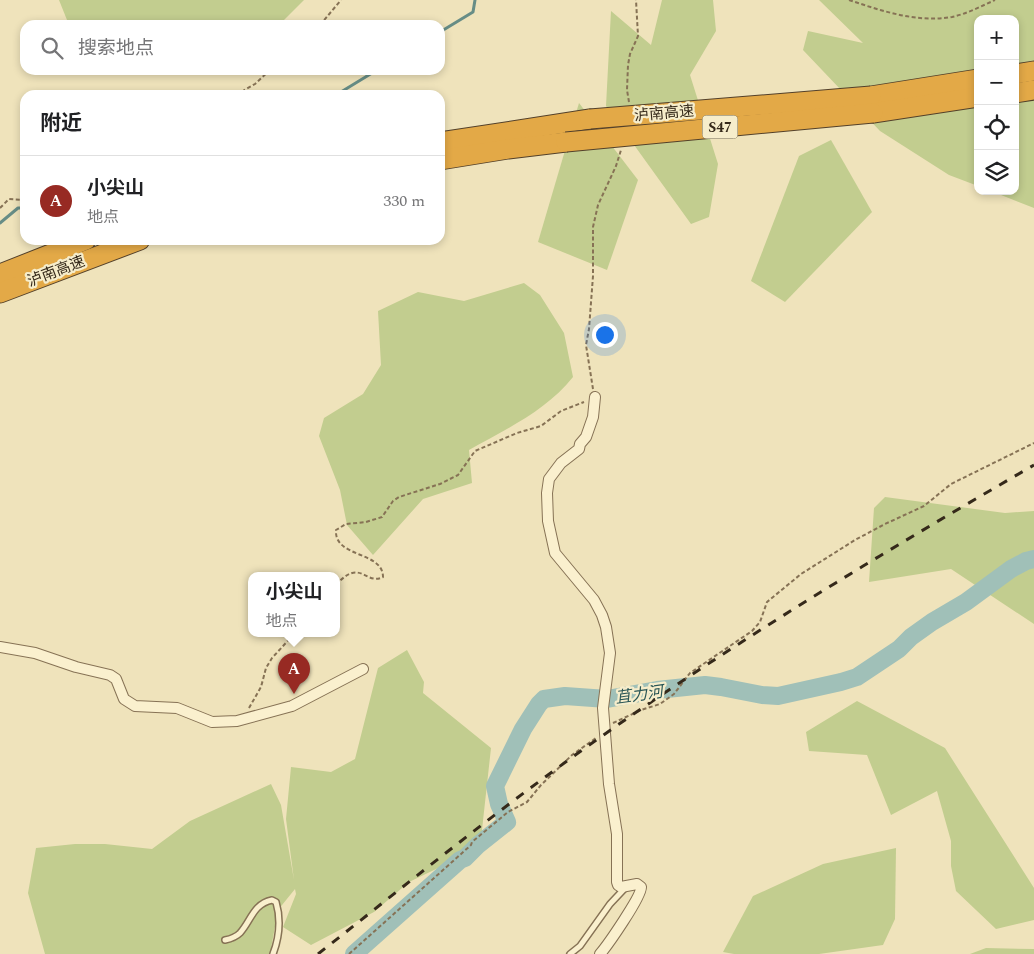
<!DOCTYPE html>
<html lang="zh">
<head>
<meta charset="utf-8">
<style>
	:root { --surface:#fff; --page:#f6f6f6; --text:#202124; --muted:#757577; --line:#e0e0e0; --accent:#972a23 }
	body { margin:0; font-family:Spectral,"Noto Sans SC",serif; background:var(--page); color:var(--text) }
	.controls { position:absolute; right:15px; top:15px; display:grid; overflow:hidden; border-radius:10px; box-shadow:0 2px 8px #0003 }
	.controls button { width:45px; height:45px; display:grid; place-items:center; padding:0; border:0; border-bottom:1px solid var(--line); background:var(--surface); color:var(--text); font:25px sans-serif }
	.you { position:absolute; left:604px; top:334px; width:18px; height:18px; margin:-12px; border:4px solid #fff; border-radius:50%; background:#1a73e8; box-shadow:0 0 0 8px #1a73e833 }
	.badge { display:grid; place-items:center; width:32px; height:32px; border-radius:50%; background:var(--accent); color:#fff; font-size:16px; font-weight:700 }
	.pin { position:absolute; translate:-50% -41px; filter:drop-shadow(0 1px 2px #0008) }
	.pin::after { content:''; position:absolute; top:26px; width:18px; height:15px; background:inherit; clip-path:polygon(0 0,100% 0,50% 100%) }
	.popup { position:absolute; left:248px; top:572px; width:92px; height:65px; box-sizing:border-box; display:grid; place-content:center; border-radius:10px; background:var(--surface); filter:drop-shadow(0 1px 4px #0005); font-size:16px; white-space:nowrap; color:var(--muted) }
	.popup b { font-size:19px; color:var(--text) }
	.popup::after { content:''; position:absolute; left:50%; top:100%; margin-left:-10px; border:10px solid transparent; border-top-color:var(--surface) }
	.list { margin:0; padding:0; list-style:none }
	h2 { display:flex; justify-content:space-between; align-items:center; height:65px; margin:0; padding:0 20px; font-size:21px }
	h2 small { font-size:16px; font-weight:400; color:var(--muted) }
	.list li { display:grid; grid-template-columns:32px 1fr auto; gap:15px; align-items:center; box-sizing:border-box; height:90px; padding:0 20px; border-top:1px solid var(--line) }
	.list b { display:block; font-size:19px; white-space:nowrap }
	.list p { margin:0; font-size:16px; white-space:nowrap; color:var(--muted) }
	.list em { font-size:16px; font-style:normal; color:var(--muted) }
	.icon { flex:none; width:28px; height:28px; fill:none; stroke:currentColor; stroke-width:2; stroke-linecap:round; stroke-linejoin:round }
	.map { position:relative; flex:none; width:1034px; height:954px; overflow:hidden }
	.search { position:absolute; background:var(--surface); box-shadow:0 2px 8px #0003; left:20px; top:20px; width:425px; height:55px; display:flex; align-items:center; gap:12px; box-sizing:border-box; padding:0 18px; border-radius:15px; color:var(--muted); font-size:19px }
	.panel { position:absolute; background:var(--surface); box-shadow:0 2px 8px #0003; left:20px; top:90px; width:425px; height:155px; border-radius:15px }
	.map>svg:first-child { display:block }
	.green { fill:#c2cd8f }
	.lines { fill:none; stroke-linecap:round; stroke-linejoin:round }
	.stream { stroke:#678d86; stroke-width:3 }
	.river { stroke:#a0c0b8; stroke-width:18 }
	.service-casing { stroke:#867255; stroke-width:8 }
	.minor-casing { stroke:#867255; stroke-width:12 }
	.motorway-casing { stroke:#53402a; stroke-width:21 }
	.path { stroke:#867255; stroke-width:2; stroke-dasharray:4 2.5; stroke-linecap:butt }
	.service { stroke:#faf0ce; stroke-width:5 }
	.minor { stroke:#faf0ce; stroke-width:10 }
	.motorway { stroke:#e3a947; stroke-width:19 }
	.rail { stroke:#35291a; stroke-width:3; stroke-dasharray:9 9; stroke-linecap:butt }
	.motorway-bridge-casing { stroke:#53402a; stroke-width:21; stroke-linecap:butt }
	.motorway-bridge { stroke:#e3a947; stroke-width:19 }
	.labels { text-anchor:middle; stroke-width:4.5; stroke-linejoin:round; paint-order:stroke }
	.shield { fill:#f6edcb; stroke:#6f644f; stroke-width:1 }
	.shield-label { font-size:14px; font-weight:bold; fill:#35291a }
	.street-label { font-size:15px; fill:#35291a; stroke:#f6edcb }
	.water-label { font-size:16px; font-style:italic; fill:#295555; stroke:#f6edcb }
</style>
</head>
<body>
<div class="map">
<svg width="1034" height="954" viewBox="0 0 1034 954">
	<rect width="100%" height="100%" fill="#efe3bb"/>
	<!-- green -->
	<g class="green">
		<polygon points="59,0 304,0 279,25 69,25"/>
		<polygon points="662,0 713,0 716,31 690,75 718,164 709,217 691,224 606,106 611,11 651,45"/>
		<polygon points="819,0 1034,0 1034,208 991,191 1015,191 1015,19 978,19 978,186 949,175 880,131 803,50 808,31 863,43"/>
		<polygon points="579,103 638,180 607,270 538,242"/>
		<polygon points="831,140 872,212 785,302 751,281 799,156"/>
		<path d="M524,283L540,295L564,333L573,377C546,411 506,429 469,450L472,483L423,499L373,555L347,525L340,490L319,436L324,418L363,394L381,365L378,311L418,292L464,301Z"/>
		<polygon points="885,497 1005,513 1034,511 1034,624 951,569 869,582 874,508"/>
		<polygon points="407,650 424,682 423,693 491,748 480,848 409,882 374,912 311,945 283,927 296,894 295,889 278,910 270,954 45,954 28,893 36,848 75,844 105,844 152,849 190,821 271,784 281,805 294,880 286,819 291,767 331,772 355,759 378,668"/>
		<polygon points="857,701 945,748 1034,888 1034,920 996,929 956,891 951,866 951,841 937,791 891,815 867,755 809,751 806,732"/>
		<polygon points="896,848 895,919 883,945 819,954 734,954 723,952 753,896 823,864"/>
		<polygon points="986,948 1034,949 1034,954 970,954"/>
	</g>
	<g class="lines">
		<!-- stream -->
		<g class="stream">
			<polyline points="440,32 473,12 475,0"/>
			<polyline points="336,95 377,70"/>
			<polyline points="0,223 18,208 25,208"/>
		</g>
		<!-- river -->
		<polyline class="river" points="354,954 460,860 465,858 478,845 507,822 499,804 495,786 523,729 539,704 544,699 565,696 607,699 657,690 705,685 721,687 762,695 778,696 841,682 857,677 899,649 911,637 932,622 966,602 1011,569 1026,561 1034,559"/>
		<defs>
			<g id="service">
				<path d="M225,940C230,939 236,937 240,933C251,921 253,904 272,900L276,902C281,919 279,938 273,954"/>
				<polyline points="570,954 580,946 610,904 626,887"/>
			</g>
			<g id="minor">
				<path d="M595,397L593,417L586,437L580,444L579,449L561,463L549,479L547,493L548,521L555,553L594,600L602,615L606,627L610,653L603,708L609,784L617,834V882L618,885L621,887L637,884L641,887C642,896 607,946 600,954"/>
				<polyline points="0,647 35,653 76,667 110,675 116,679 124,699 135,706 177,708 212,722 237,721 292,706 363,669"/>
			</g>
			<g id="motorway">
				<polyline points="1015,74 1034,71"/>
				<polyline points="1015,93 1034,90"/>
				<polyline points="871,96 978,79"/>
				<polyline points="873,113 978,97"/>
				<polyline points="440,142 590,119"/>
				<polyline points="440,160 508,149 566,142"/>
				<polyline points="0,274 86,240"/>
				<polyline points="0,293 140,240"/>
			</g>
		</defs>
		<!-- service casing -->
		<use href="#service" class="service-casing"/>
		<!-- minor casing -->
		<use href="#minor" class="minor-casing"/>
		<!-- motorway casing -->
		<use href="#motorway" class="motorway-casing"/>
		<!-- path -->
		<g class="path">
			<path d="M849,0C882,11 917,23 952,17C966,14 982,6 995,0"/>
			<polyline points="320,25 341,0"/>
			<polyline points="236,95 255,84 270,70"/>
			<polyline points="629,102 627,90 628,65 630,54 638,36 636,0"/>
			<polyline points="0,208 9,199 25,200"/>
			<polyline points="593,389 586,345 589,329 593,276 593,227 598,205 616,166 621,150"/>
			<path d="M336,585C361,557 365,586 383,577C383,551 334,558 336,530L346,524L366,522L382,517L393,501L399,497L440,484L458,475L475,451L517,433L541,426L561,411L584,402"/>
			<polyline points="249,708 261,687 266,668 272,658 295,633"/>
			<polyline points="613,723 641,710 660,704 674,694 690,673 752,631 760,622 767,602 801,574 855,540 885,524 924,506 951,484 1034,443"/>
			<polyline points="349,954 471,845 472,842 508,812 527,802 541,785 572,755 596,738"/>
		</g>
		<!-- service -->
		<use href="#service" class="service"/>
		<!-- minor -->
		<use href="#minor" class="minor"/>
		<!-- motorway -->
		<use href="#motorway" class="motorway"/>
		<!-- rail -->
		<path class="rail" d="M318,954C407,884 495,812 588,746C731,644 882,553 1034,465"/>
		<defs>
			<g id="motorway-bridge">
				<polyline points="590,119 871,96"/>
				<polyline points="566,142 873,113"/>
			</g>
		</defs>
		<!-- motorway-bridge casing -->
		<use href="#motorway-bridge" class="motorway-bridge-casing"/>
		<!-- motorway-bridge -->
		<use href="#motorway-bridge" class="motorway-bridge"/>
	</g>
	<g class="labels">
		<!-- shield labels -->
		<rect class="shield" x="702.5" y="115.5" width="35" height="23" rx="4"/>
		<g class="shield-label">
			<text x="720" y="132">S47</text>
		</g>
		<!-- street labels -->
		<g class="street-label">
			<text transform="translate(664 113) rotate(-5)" y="5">泸南高速</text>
			<text transform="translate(56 271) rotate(-21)" y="5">泸南高速</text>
		</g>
		<!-- water labels -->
		<g class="water-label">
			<text transform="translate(639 694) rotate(-8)" y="6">苴力河</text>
		</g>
	</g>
</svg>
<div class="controls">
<button>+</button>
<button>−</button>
<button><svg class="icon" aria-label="locate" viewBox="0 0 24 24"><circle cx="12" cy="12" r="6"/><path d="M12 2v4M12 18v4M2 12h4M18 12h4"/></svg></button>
<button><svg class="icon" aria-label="layers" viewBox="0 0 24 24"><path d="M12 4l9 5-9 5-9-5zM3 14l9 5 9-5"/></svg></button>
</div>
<div class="you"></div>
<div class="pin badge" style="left:294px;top:694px">A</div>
<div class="popup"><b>小尖山</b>地点</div>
<div class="search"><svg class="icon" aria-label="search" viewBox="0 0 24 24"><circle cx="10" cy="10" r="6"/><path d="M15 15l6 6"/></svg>搜索地点</div>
<section class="panel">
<h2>附近<small></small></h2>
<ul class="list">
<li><span class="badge">A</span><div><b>小尖山</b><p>地点</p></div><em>330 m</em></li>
</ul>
</section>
</div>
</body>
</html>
